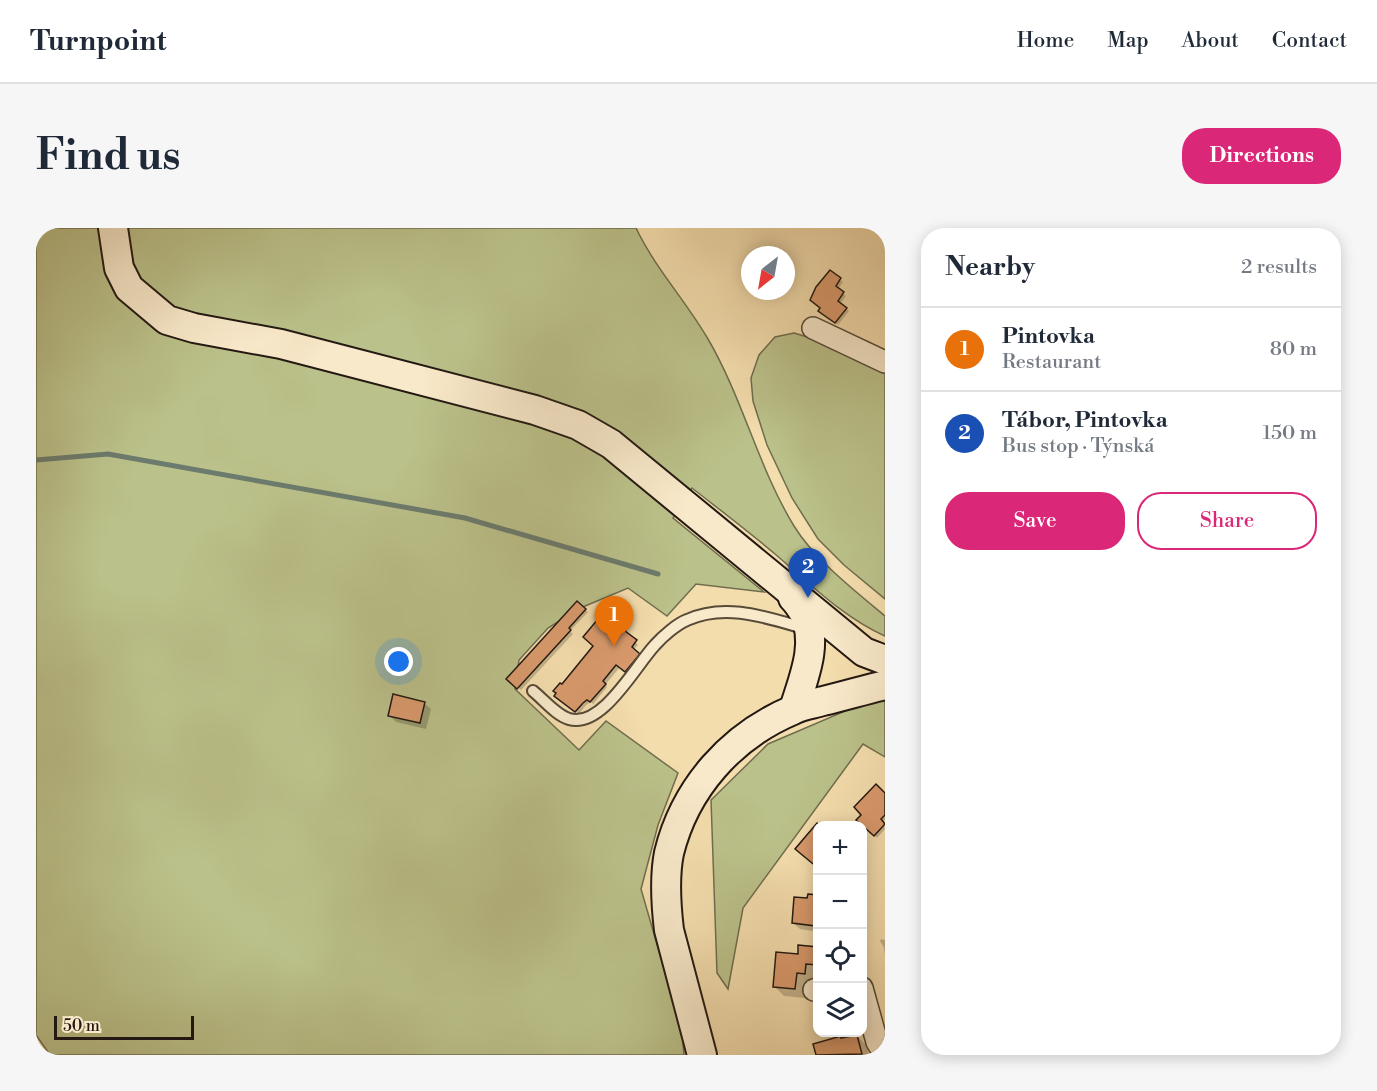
<!DOCTYPE html>
<html lang="en">
<head>
<meta charset="utf-8">
<style>
	:root { --surface:#fff; --page:#f6f6f7; --text:#1f2937; --muted:#747a83; --line:#e0e1e3; --accent:#db2777 }
	body { margin:0; font-family:"Libre Bodoni",serif; background:var(--page); color:var(--text) }
	.controls { position:absolute; right:18px; bottom:18px; display:grid; overflow:hidden; border-radius:12px; box-shadow:0 3px 15px #0003 }
	.controls button { width:54px; height:54px; display:grid; place-items:center; padding:0; border:0; border-bottom:2px solid var(--line); background:var(--surface); color:var(--text); font:30px sans-serif }
	.compass { position:absolute; left:705px; top:18px; width:54px; height:54px; border-radius:50%; background:var(--surface); box-shadow:0 3px 15px #0003; rotate:211deg }
	.scale { position:absolute; left:18px; bottom:15px; width:140px; box-sizing:border-box; padding-left:6px; border:3px solid #231912; border-top:0; font-size:16px; line-height:21px; white-space:nowrap; color:#231912; -webkit-text-stroke:4px #f8e9ca; paint-order:stroke }
	.you { position:absolute; left:363px; top:434px; width:21px; height:21px; margin:-15px; border:4px solid #fff; border-radius:50%; background:#1a73e8; box-shadow:0 0 0 9px #1a73e833 }
	.badge { display:grid; place-items:center; width:39px; height:39px; border-radius:50%; background:var(--accent); color:#fff; font-size:20px; font-weight:700 }
	.pin { position:absolute; translate:-50% -50px; filter:drop-shadow(0 2px 3px #0008) }
	.pin::after { content:''; position:absolute; top:32px; width:21px; height:18px; background:inherit; clip-path:polygon(0 0,100% 0,50% 100%) }
	.list { margin:0; padding:0; list-style:none }
	h2 { display:flex; justify-content:space-between; align-items:center; height:78px; margin:0; padding:0 24px; font-size:26px }
	h2 small { font-size:20px; font-weight:400; color:var(--muted) }
	.list li { display:grid; grid-template-columns:39px 1fr auto; gap:18px; align-items:center; box-sizing:border-box; height:84px; padding:0 24px; border-top:2px solid var(--line) }
	.list b { display:block; font-size:22px; white-space:nowrap }
	.list p { margin:0; font-size:20px; white-space:nowrap; color:var(--muted) }
	.list em { font-size:20px; font-style:normal; color:var(--muted) }
	.actions { display:flex; gap:12px; padding:18px 24px }
	.actions a { flex:1; padding:14px 0; border:2px solid var(--accent); border-radius:24px; text-align:center; font-size:21px; color:var(--accent) }
	.actions .main { background:var(--accent); color:#fff }
	.icon { flex:none; width:33px; height:33px; fill:none; stroke:currentColor; stroke-width:2; stroke-linecap:round; stroke-linejoin:round }
	.map { position:relative; flex:none; width:849px; height:827px; overflow:hidden; border-radius:24px }
	header { display:flex; align-items:center; gap:36px; box-sizing:border-box; height:84px; padding:0 30px; background:var(--surface); border-bottom:2px solid var(--line) }
	header strong { font-size:28px }
	nav { display:flex; gap:33px; margin-inline-start:auto; font-size:21px }
	.intro { display:flex; align-items:center; justify-content:space-between; box-sizing:border-box; height:144px; padding:0 36px }
	h1 { margin:0; font-size:42px }
	.button { padding:15px 27px; border-radius:24px; background:var(--accent); color:#fff; font-size:21px; font-weight:700 }
	main { display:flex; gap:36px; padding:0 36px }
	aside { flex:1; background:var(--surface); border-radius:24px; box-shadow:0 3px 15px #0003 }
	.map>svg:first-child { display:block }
	.green { fill:#bbc18a; stroke:#6f6d4e; stroke-width:1.5 }
	.shadow { fill:#0003 }
	.lines { fill:none; stroke-linecap:round; stroke-linejoin:round }
	.stream { stroke:#6c7b6d; stroke-width:5 }
	.building { fill:#d99a6d; stroke:#231912; stroke-width:1.5 }
	.lane-casing { stroke:#574a39; stroke-width:14 }
	.street-casing { stroke:#574a39; stroke-width:24 }
	.secondary-casing { stroke:#231912; stroke-width:32 }
	.lane { stroke:#f8e9ca; stroke-width:10 }
	.street { stroke:#f8e9ca; stroke-width:21 }
	.secondary { stroke:#f8e9ca; stroke-width:28 }
</style>
</head>
<body>
<header>
<strong>Turnpoint</strong>
<nav><a>Home</a><a>Map</a><a>About</a><a>Contact</a></nav>
</header>
<div class="intro"><h1>Find us</h1><a class="button">Directions</a></div>
<main>
<div class="map">
<svg width="849" height="827" viewBox="0 0 849 827">
	<rect width="100%" height="100%" fill="#f4ddad"/>
	<filter id="stains"><feTurbulence type="fractalNoise" baseFrequency=".00333" numOctaves="4"/><feColorMatrix values="0 0 0 0 .2 0 0 0 0 .09 0 0 0 0 .02 0 0 0 .5 -.17"/></filter>
	<radialGradient id="worn" r=".72"><stop offset=".6" stop-color="#630" stop-opacity="0"/><stop offset="1" stop-color="#630" stop-opacity=".3"/></radialGradient>
	<!-- green -->
	<g class="green">
		<path d="M0,0H600C619,40 650,73 672,111C707,171 722,239 758,298C778,331 819,363 849,388V408C808,390 773,355 739,326C712,303 684,282 656,260L637,290L728,364L660,356L631,388L592,360L542,381L512,400L483,432L479,461L543,522L570,493L642,545L622,597L605,661L646,803L648,827H14L0,807Z"/>
		<polygon points="758,105 778,111 849,142 849,371 808,337 782,311 756,270 731,217 717,173 715,150 723,127 739,109"/>
		<polygon points="849,466 849,529 827,516 707,680 692,761 681,745 675,572 732,516"/>
	</g>
	<!-- shadow -->
	<g class="shadow">
		<polygon points="712,30 714,30 714,41 710,37"/>
		<polygon points="794,44 807,54 802,61 810,68 804,76 813,83 802,97 787,85"/>
		<polygon points="541,375 552,384 534,403 537,406 485,462 472,451"/>
		<polygon points="587,401 602,417 597,422 606,429 593,446 584,439 569,457 571,459 557,476 555,474 550,477 543,486 523,470 526,458 573,402 586,403"/>
		<polygon points="388,475 395,481 390,501 360,494 353,487"/>
		<polygon points="849,567 849,592 847,594 849,601 841,610 823,592"/>
		<polygon points="782,669 782,704 764,701 757,695 773,672"/>
		<polygon points="845,711 849,712 849,727 848,720 844,713"/>
		<polygon points="782,721 782,745 780,745 778,755 770,754 769,770 748,768 738,758 763,727"/>
		<polygon points="821,808 831,818 833,827 782,827 779,817"/>
	</g>
	<g class="lines">
		<!-- stream -->
		<polyline class="stream" points="0,232 72,226 429,290 622,346"/>
	</g>
	<!-- building -->
	<g class="building">
		<polygon points="794,42 805,50 800,58 808,64 802,73 811,80 799,95 782,83 784,80 774,72 780,59"/>
		<polygon points="541,373 550,381 533,400 535,402 481,461 470,451"/>
		<polygon points="562,391 572,399 578,394 586,401 587,399 590,402 589,403 601,412 596,419 604,426 589,444 580,437 567,453 570,456 554,474 551,472 547,475 539,484 518,468 520,465 517,463 524,455 526,456 557,418 547,409"/>
		<polygon points="357,466 389,474 384,495 352,488"/>
		<polygon points="840,556 849,565 849,587 845,591 849,596 838,608 820,592 825,587 818,579"/>
		<polygon points="781,595 784,598 782,598 782,640 759,621"/>
		<polygon points="772,666 782,667 782,703 778,703 779,698 756,695 758,669 771,670"/>
		<polygon points="762,717 782,719 782,737 770,736 769,746 761,745 759,761 737,759 740,724 762,726"/>
		<polygon points="821,807 826,826 780,827 777,816 805,808 805,810"/>
	</g>
	<g class="lines">
		<defs>
			<path id="lane" d="M497,463C508,472 520,487 533,491C566,501 600,437 619,417C627,408 641,396 651,392C690,374 732,390 771,401"/>
			<g id="street">
				<polyline points="777,100 849,134"/>
				<polyline points="826,760 841,814 849,827"/>
				<polyline points="778,762 782,761"/>
			</g>
			<g id="secondary">
				<polyline points="77,0 83,40 93,60 131,92 158,100 245,116 499,182 542,197 575,216 828,424 849,432"/>
				<path d="M757,370C761,374 765,380 768,385C783,416 767,451 758,481"/>
				<path d="M666,827L633,702C630,677 628,650 633,625C649,560 695,508 757,482C766,477 777,476 787,473C808,468 828,462 849,457"/>
			</g>
		</defs>
		<!-- lane casing -->
		<use href="#lane" class="lane-casing"/>
		<!-- street casing -->
		<use href="#street" class="street-casing"/>
		<!-- secondary casing -->
		<use href="#secondary" class="secondary-casing"/>
		<!-- lane -->
		<use href="#lane" class="lane"/>
		<!-- street -->
		<use href="#street" class="street"/>
		<!-- secondary -->
		<use href="#secondary" class="secondary"/>
	</g>
	<rect width="100%" height="100%" filter="url(#stains)"/>
	<rect width="100%" height="100%" fill="url(#worn)"/>
</svg>
<div class="controls">
<button>+</button>
<button>−</button>
<button><svg class="icon" aria-label="locate" viewBox="0 0 24 24"><circle cx="12" cy="12" r="6"/><path d="M12 2v4M12 18v4M2 12h4M18 12h4"/></svg></button>
<button><svg class="icon" aria-label="layers" viewBox="0 0 24 24"><path d="M12 4l9 5-9 5-9-5zM3 14l9 5 9-5"/></svg></button>
</div>
<svg class="compass" viewBox="-18 -18 36 36"><path d="M0-13l5 13h-10z" fill="#e53935"/><path d="M0 13l5-13h-10z" fill="#747a83"/></svg>
<div class="scale">50 m</div>
<div class="you"></div>
<div class="pin badge" style="left:578px;top:418px;background:#e8710a">1</div>
<div class="pin badge" style="left:772px;top:370px;background:#1a4fb4">2</div>
</div>
<aside>
<h2>Nearby<small>2 results</small></h2>
<ul class="list">
<li><span class="badge" style="background:#e8710a">1</span><div><b>Pintovka</b><p>Restaurant</p></div><em>80 m</em></li>
<li><span class="badge" style="background:#1a4fb4">2</span><div><b>Tábor, Pintovka</b><p>Bus stop · Týnská</p></div><em>150 m</em></li>
</ul>
<div class="actions"><a class="main">Save</a><a>Share</a></div>
</aside>
</main>
</body>
</html>
